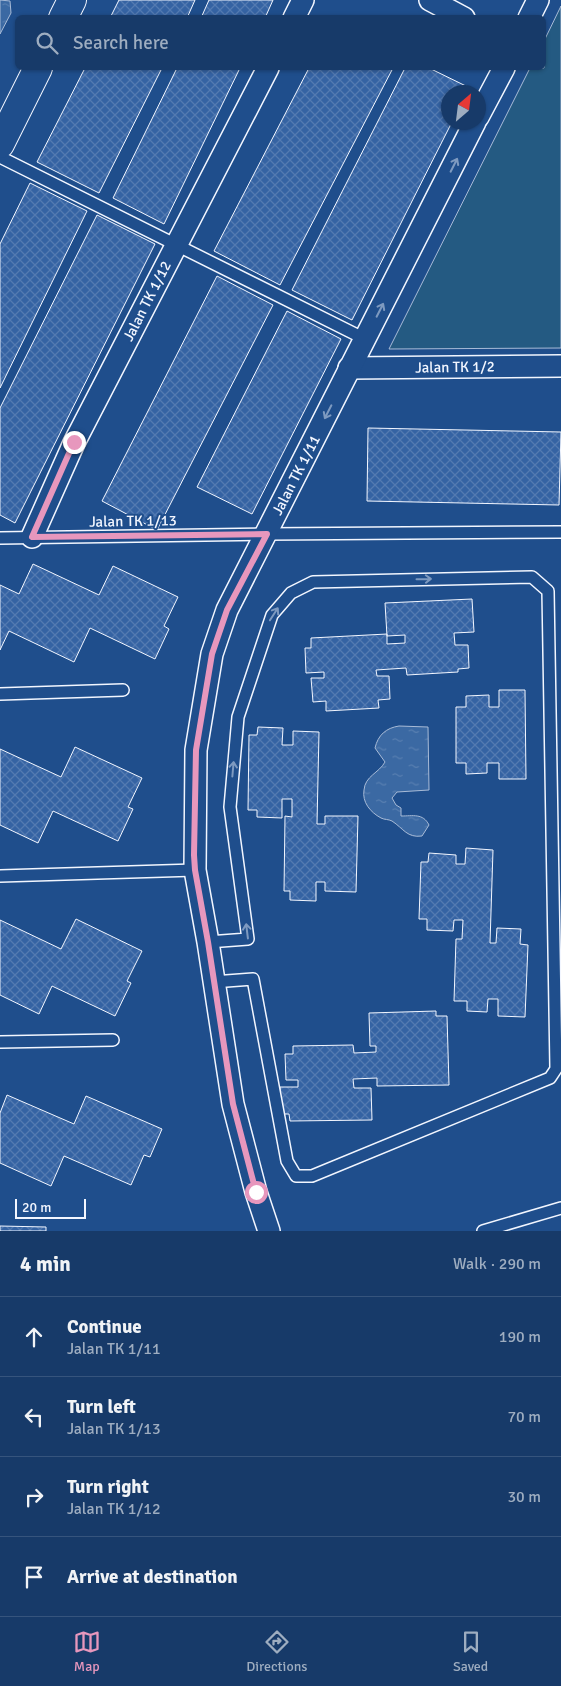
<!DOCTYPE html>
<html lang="en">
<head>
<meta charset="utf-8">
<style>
	:root { --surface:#173a69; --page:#20416f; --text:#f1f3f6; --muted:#9eadc0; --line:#36547d; --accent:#e797bd }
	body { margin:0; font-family:Signika,sans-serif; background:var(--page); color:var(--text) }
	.compass { position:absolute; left:441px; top:85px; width:45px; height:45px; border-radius:50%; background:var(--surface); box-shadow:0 1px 4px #0004; rotate:28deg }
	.scale { position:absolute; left:15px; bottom:12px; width:71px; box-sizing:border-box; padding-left:5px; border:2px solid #f2f6ff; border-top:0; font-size:14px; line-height:18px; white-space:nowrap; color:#f2f6ff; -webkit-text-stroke:4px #1f4e8c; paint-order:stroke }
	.stop { position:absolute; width:15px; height:15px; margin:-11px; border:4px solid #e797bd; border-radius:50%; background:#fff }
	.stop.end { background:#e797bd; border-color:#fff; box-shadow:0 1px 5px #0008 }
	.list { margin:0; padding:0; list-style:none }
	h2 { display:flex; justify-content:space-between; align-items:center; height:65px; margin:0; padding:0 20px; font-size:21px }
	h2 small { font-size:16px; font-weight:400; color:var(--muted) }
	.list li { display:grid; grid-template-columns:32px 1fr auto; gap:15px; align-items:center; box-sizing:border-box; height:80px; padding:0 20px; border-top:1px solid var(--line) }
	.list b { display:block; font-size:19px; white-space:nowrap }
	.list p { margin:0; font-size:16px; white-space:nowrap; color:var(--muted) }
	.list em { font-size:16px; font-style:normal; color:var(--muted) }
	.icon { flex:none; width:28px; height:28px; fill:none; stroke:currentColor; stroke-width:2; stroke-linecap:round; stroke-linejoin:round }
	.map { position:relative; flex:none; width:561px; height:1231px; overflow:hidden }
	.search { position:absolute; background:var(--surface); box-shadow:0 1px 4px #0004; left:15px; right:15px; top:15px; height:55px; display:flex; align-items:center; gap:12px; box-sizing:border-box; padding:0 18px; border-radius:8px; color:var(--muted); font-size:19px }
	.sheet { height:385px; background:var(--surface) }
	nav { display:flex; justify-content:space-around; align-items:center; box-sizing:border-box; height:70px; border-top:1px solid var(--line); background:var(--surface); font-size:14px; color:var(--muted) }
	nav a { display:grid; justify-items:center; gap:2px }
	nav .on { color:var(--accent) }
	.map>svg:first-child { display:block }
	.green { fill:#245a82; stroke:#a8bbd7 }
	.water { fill:url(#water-ripples); stroke:#a8bbd7 }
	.building { fill:url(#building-cross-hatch); stroke:#f2f6ff }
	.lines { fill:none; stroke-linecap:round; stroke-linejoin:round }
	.lane-casing { stroke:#f2f6ff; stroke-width:14 }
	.street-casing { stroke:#f2f6ff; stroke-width:24 }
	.secondary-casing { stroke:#f2f6ff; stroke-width:30 }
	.lane { stroke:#1f4e8c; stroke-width:11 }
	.street { stroke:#1f4e8c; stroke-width:21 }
	.secondary { stroke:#1f4e8c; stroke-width:28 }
	.oneway { stroke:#7e9ac0 }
	.route { stroke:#e797bd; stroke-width:6 }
	.labels { text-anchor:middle; stroke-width:4; stroke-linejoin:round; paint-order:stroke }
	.street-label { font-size:15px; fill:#f2f6ff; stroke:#1f4e8c }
</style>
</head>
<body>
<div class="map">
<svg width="561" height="1231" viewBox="0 0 561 1231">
	<defs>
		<pattern id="water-ripples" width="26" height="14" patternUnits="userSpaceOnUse" patternTransform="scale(1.25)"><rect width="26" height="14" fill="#3b69a3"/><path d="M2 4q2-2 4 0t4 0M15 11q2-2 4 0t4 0" fill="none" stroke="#587fb1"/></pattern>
		<pattern id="building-cross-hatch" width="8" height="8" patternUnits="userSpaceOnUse" patternTransform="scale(1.25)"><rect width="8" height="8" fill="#3563a3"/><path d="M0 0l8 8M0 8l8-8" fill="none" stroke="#537ab1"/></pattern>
	</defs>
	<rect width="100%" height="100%" fill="#1f4e8c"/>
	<!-- green -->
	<polygon class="green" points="561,6 561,348 389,349 530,68 544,68 544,41"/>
	<!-- water -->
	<g class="water">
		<polygon points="0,0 10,1 11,13 0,34"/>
		<path d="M399,726L428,727L429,790L397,792L392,798L396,805L401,808V816C413,816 423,813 429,825L422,836C407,838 404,829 392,821C388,819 385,820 381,818C370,812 362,802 364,790C365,776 379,773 385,762L375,748C378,735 386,728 399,726Z"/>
	</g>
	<!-- building -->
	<g class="building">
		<polygon points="119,0 195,0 187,18 110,18"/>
		<polygon points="209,0 273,0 265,18 201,18"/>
		<polygon points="85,68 162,68 99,193 37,162"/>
		<polygon points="177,68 240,68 164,224 113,198"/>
		<polygon points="309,68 393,68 280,285 214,251"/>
		<polygon points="405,68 429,68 470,88 467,92 448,92 448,122 452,122 352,320 292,290"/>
		<polygon points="30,183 87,211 0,388 0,244"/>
		<polygon points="97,215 155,244 15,523 0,515 0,408"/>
		<polygon points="217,276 273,305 157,530 102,501"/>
		<polygon points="287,311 341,339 252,514 197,487"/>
		<polygon points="368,428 561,432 559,505 367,501"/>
		<polygon points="33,564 99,595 113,566 178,597 164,626 169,629 155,659 90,628 74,662 9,631 0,650 0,585 19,594"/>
		<polygon points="472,599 474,632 454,633 455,645 468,645 469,668 458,669 458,672 407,675 406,668 376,670 377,676 389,676 390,699 378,700 379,708 326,711 326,701 313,702 311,678 324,678 324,672 306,673 305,648 311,648 311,638 387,634 387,644 405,643 405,635 387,636 385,603"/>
		<polygon points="499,690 525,690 526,779 499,779 499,763 487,763 487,773 466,774 466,763 456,763 456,707 466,707 466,696 489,695 489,707 499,707"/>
		<polygon points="258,727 283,728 282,745 293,745 293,731 319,732 317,824 325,824 325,816 358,816 356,892 325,891 325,882 316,882 316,901 290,900 290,891 284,891 285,816 292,817 292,799 282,799 282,818 257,817 257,810 248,810 249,735 257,735"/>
		<polygon points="75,747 142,778 128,807 133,809 118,841 53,811 38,843 0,825 0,749 61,777"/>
		<polygon points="466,848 493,850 490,943 496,943 497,928 521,929 520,944 528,945 525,1017 498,1016 498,999 488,999 487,1012 467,1011 467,1001 454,1001 456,939 462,939 463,920 454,920 453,931 427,930 427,919 419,919 421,862 428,862 429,853 456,855 456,864 465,864"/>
		<polygon points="76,919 142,951 127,981 131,983 115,1016 52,986 39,1014 0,995 0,920 61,949"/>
		<polygon points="436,1011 436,1016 447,1016 449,1085 377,1086 377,1078 353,1079 354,1088 371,1088 372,1120 290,1121 289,1114 281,1114 280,1087 298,1087 298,1080 286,1080 285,1054 293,1054 293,1046 353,1045 354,1053 376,1052 376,1046 370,1046 369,1013"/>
		<polygon points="7,1095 74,1124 86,1096 162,1129 150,1157 144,1155 131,1185 64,1156 51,1186 0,1163 0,1113"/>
		<polygon points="0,1226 46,1227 46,1231 0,1231"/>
	</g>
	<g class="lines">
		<defs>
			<g id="lane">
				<polyline points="0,157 365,339"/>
				<polyline points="0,538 267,534 561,532"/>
				<polyline points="0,694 123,690"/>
				<polyline points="0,876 195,870"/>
				<polyline points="208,942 248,939 230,807 238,717 272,615 291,593 313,582 532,577 548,591 556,1069 550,1078 312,1176 296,1176 287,1161 253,979 213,982"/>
				<polyline points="0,1042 113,1040"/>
				<polyline points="483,1231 561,1208"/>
			</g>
			<g id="street">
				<polyline points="430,0 464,18"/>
				<polyline points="294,18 303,0"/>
				<polyline points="529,18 538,0"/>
				<polyline points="478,117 504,68"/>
				<polyline points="349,368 561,366"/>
				<polyline points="32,537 74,443 268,68"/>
				<polyline points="269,1231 256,1192 233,1104 208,942 195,870 196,750 212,654 227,610 475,122"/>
			</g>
			<g id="secondary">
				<polyline points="63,18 72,0"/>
				<polyline points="0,144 38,68"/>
			</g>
		</defs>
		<!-- lane casing -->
		<use href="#lane" class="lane-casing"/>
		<!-- street casing -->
		<use href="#street" class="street-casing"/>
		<!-- secondary casing -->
		<use href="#secondary" class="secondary-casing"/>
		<!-- lane -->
		<use href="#lane" class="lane"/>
		<!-- street -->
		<use href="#street" class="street"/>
		<!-- secondary -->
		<use href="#secondary" class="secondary"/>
	</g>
	<!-- one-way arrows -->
	<defs><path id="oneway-shaft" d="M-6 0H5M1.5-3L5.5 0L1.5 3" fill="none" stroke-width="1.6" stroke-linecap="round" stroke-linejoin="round" transform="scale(1.25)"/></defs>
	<g class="oneway">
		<use href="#oneway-shaft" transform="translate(454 165) rotate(-63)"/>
		<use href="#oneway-shaft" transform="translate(380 310) rotate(-63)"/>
		<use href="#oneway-shaft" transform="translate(328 412) rotate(117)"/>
		<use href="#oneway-shaft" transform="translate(424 579) rotate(-1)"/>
		<use href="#oneway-shaft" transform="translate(274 614) rotate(-57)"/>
		<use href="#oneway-shaft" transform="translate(233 769) rotate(-85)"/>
		<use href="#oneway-shaft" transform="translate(247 931) rotate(-97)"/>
	</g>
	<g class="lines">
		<!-- route -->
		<polyline class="route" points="74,442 32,537 267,534 227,610 212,654 196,750 194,855 195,870 208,942 233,1104 256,1192"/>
	</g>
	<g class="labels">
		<!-- street labels -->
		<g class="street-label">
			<text transform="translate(147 301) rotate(-63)" y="5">Jalan TK 1/12</text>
			<text transform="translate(455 367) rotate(-1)" y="5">Jalan TK 1/2</text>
			<text transform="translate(296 475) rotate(-63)" y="5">Jalan TK 1/11</text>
			<text transform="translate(133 521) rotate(-1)" y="5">Jalan TK 1/13</text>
		</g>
	</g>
</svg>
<svg class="compass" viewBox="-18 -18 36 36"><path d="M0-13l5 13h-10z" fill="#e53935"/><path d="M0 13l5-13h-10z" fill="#9eadc0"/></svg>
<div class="scale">20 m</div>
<div class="stop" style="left:256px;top:1192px"></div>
<div class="stop end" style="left:74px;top:442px"></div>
<div class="search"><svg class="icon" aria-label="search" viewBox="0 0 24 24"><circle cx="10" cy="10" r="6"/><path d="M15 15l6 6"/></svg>Search here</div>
</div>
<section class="sheet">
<h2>4 min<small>Walk · 290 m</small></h2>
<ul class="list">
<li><svg class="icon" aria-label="ahead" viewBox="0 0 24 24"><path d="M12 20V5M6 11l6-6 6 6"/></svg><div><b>Continue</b><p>Jalan TK 1/11</p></div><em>190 m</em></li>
<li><svg class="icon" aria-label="left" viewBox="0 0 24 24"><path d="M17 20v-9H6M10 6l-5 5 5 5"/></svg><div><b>Turn left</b><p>Jalan TK 1/13</p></div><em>70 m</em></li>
<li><svg class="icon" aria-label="right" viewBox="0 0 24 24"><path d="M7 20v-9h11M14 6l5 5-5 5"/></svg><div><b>Turn right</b><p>Jalan TK 1/12</p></div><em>30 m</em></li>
<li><svg class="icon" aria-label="arrive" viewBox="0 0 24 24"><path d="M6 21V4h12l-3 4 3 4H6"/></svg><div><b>Arrive at destination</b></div></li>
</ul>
</section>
<nav>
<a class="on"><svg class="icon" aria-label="map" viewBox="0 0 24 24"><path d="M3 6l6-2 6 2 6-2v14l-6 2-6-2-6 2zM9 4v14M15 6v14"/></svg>Map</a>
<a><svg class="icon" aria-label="directions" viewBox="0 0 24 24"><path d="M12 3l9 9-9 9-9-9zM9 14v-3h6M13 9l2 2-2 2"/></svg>Directions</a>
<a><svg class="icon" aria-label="saved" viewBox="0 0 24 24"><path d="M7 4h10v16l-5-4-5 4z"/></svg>Saved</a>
</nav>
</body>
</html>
